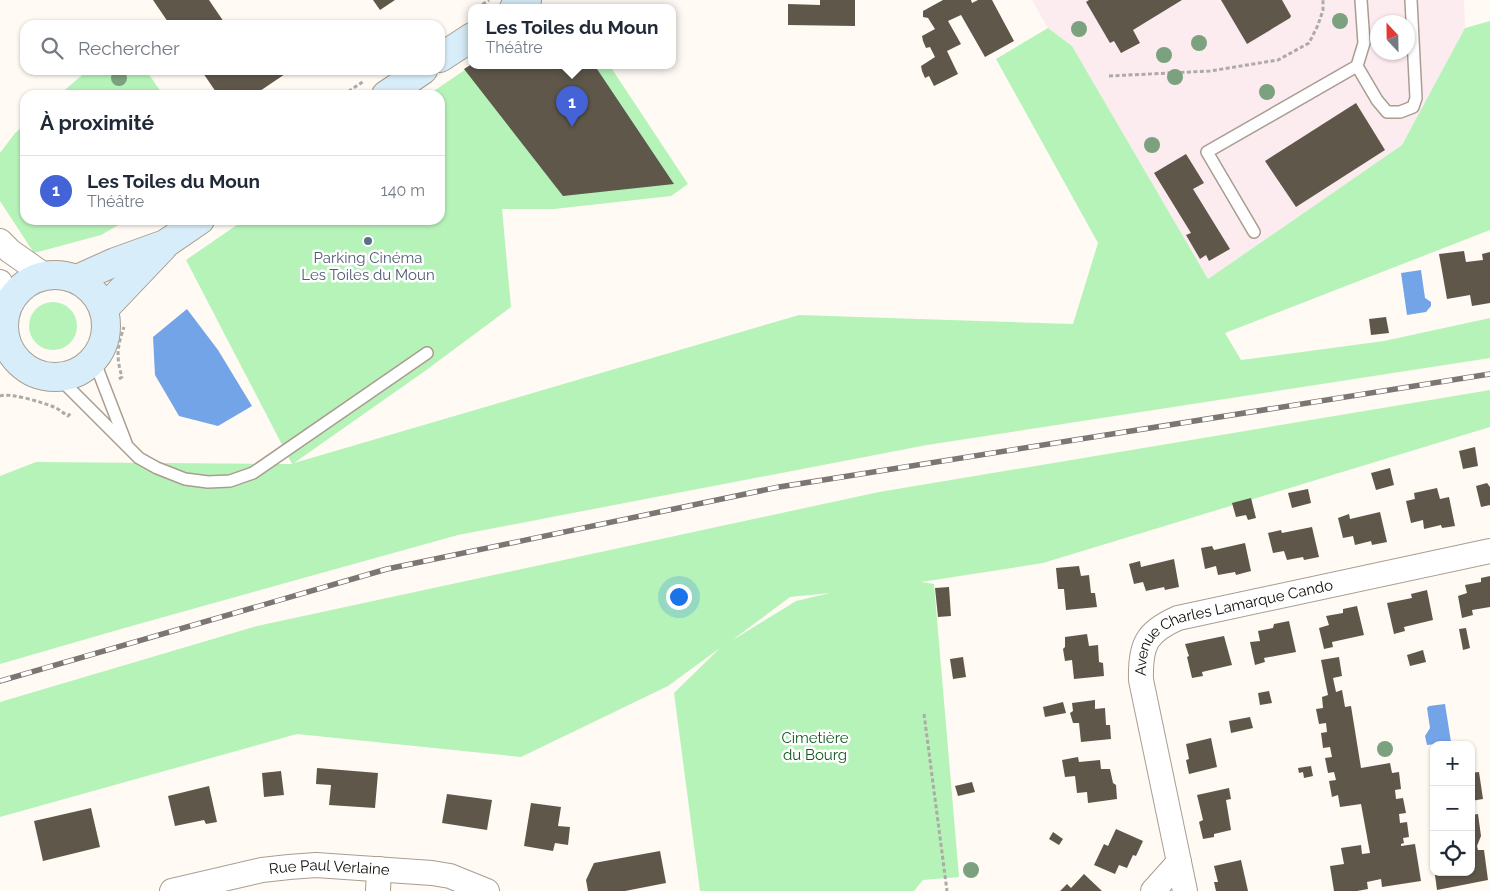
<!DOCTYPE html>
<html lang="fr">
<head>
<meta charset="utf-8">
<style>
	:root { --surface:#fff; --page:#f2f2f3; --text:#1f2937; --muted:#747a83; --line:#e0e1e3; --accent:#4363d6 }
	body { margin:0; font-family:Raleway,sans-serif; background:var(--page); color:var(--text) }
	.controls { position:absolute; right:15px; bottom:15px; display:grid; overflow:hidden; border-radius:10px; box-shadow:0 1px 4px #0004 }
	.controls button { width:45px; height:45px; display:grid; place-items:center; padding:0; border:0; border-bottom:1px solid var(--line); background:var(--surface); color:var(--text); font:25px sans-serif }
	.compass { position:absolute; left:1370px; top:15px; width:45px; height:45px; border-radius:50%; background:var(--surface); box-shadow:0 1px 4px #0004; rotate:338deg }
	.you { position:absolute; left:678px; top:596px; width:18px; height:18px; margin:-12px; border:4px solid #fff; border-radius:50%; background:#1a73e8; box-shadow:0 0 0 8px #1a73e833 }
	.badge { display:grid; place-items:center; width:32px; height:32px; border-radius:50%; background:var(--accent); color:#fff; font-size:16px; font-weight:700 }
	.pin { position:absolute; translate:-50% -41px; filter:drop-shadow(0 1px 2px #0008) }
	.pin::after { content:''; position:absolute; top:26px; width:18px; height:15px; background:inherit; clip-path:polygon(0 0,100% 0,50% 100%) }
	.popup { position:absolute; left:468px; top:4px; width:208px; height:65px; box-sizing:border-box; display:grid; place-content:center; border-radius:10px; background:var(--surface); filter:drop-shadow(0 1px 4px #0005); font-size:16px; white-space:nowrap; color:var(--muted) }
	.popup b { font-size:19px; color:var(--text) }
	.popup::after { content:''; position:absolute; left:50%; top:100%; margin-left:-10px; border:10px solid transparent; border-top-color:var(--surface) }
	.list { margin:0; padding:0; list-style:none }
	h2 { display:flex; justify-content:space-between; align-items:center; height:65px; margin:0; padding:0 20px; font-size:21px }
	h2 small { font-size:16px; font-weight:400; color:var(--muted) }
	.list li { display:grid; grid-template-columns:32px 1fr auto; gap:15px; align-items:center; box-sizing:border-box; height:70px; padding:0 20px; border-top:1px solid var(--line) }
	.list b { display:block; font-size:19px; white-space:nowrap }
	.list p { margin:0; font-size:16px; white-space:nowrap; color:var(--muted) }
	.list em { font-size:16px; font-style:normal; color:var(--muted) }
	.icon { flex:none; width:28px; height:28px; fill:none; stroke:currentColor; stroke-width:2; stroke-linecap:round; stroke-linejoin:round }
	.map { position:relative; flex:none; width:1490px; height:891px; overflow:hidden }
	.search { position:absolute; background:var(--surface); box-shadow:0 1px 4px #0004; left:20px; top:20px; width:425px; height:55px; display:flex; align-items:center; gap:12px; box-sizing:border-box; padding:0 18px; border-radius:15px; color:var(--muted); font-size:19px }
	.panel { position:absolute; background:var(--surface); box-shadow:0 1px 4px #0004; left:20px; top:90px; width:425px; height:135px; border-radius:15px }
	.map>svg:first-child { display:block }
	.commercial { fill:#fcecef; fill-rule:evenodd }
	.green { fill:#b6f3b9; fill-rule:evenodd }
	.water { fill:#74a4e8 }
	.building { fill:#5f574a }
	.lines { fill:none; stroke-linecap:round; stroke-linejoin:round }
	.service-casing { stroke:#a99d90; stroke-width:14 }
	.minor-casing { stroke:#a99d90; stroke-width:26 }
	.secondary-casing { stroke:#a99d90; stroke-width:30 }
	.path { stroke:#aeaaa4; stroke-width:3; stroke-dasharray:4 2.5; stroke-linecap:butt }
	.service { stroke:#fff; stroke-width:11 }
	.minor { stroke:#fff; stroke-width:24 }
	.secondary { stroke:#d7edf9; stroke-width:28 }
	.rail-casing { stroke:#7b7671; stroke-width:5.5 }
	.rail { stroke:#fff; stroke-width:4; stroke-dasharray:11; stroke-linecap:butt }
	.tree { fill:#7ba17e }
	.service-dot { fill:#5c6f8a; stroke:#fff; stroke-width:2 }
	.labels { text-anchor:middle; stroke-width:5; stroke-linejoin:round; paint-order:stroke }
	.service-label { font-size:15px; fill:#4e5e75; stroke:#fff }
	.street-label { font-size:15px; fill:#100c07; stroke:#fff }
	.park-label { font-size:15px; fill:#0f581d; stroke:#fff }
</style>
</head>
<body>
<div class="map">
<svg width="1490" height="891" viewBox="0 0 1490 891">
	<rect width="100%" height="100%" fill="#fffaf4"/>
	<!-- commercial -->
	<path class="commercial" d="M1032,0H1464L1465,28L1402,145L1208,279L1072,46L1048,28ZM1378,22H1408V52H1378Z"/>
	<!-- green -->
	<g class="green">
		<polygon points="1490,21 1490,230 1225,333 1241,360 1384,341 1490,318 1490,358 927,445 458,535 128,627 0,664 0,476 36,462 292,464 186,260 244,220 440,220 440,95 428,95 472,65 610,66 688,184 671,196 554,209 502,209 511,307 425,371 294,463 799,315 1073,324 1098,243 996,59 1048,28 1072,46 1208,279 1402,145 1465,28"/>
		<polygon points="88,70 146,70 163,95 59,95"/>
		<polygon points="25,125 25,220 127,220 101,235 34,253 0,201 0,153 15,133"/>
		<circle cx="53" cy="326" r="24"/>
		<path d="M1490,390V427L1043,563L921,582L934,584L959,877L923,880L914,891H700L674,693L720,648L668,686L521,757L297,734L0,817V702L257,626L879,492ZM830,593L796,601L731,641L790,597Z"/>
	</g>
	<!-- water -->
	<g class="water">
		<polygon points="1421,270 1425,298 1431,302 1431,306 1426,312 1407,315 1401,273"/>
		<polygon points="187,309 218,350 252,406 218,426 179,416 155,375 153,337"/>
		<polygon points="1445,704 1451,742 1427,745 1425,736 1430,728 1427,708 1429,706"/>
	</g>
	<!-- building -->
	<g class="building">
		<polygon points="153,0 209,0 226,25 170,25"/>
		<polygon points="373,0 395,0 380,10"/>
		<polygon points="820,0 855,0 855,26 788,25 788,4 820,5"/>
		<polygon points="943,0 971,0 972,3 978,0 992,0 1014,41 985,57 961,15 948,21 961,44 947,51 958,74 934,86 929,76 925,78 922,71 921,66 935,57 930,47 926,48 923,41 922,36 935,29 928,18 923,17 923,11"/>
		<polygon points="1089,0 1182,0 1133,30 1140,43 1121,53 1114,41 1110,43 1086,2"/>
		<polygon points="1221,0 1282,0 1291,16 1290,18 1247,44"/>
		<polygon points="472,64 472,66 595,66 674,184 563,196 464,69"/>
		<polygon points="201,70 291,70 254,95 218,95"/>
		<polygon points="1356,103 1385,150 1296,207 1265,161"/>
		<polygon points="1186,154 1204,183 1193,189 1230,249 1209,261 1206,255 1200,259 1186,235 1191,233 1154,173"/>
		<polygon points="1464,251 1466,262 1483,260 1482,254 1490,252 1490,303 1472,306 1470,295 1447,299 1439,254"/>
		<polygon points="1386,317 1389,333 1371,335 1369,319"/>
		<polygon points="1475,447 1478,466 1463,469 1459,451"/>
		<polygon points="1390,468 1394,485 1376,490 1371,473"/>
		<polygon points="1487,483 1490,487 1490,505 1481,507 1476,486"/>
		<polygon points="1437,488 1440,499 1449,497 1455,526 1442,528 1441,525 1424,529 1423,520 1411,523 1406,501 1415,499 1414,493"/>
		<polygon points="1308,489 1311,503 1292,508 1288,493"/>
		<polygon points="1251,498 1256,518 1248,520 1246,515 1236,517 1232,503"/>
		<polygon points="1380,512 1387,542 1372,545 1371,541 1355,545 1353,536 1343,538 1338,518 1349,514 1350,519"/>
		<polygon points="1312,527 1319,557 1304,560 1303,557 1287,560 1284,551 1273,553 1268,533 1281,530 1282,533"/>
		<polygon points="1245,543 1251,571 1236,575 1235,572 1218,575 1216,566 1205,569 1201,548 1212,546 1214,550"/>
		<polygon points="1174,559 1179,587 1165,590 1164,587 1146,591 1143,582 1134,584 1129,564 1140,561 1141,567"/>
		<polygon points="1079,566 1081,576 1089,575 1091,593 1095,593 1097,607 1066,610 1064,589 1058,589 1056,568"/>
		<polygon points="1490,576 1490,607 1472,610 1473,615 1462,618 1458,596 1467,593 1465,585 1481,582 1481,578"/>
		<polygon points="949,587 951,616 938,617 935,588"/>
		<polygon points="1427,590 1433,620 1404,627 1405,631 1394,634 1387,603 1412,598 1411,594"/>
		<polygon points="1357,606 1364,635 1332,642 1333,647 1324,649 1319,628 1329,625 1326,616 1343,613 1343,609"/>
		<polygon points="1289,621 1296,652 1264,658 1265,662 1255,665 1250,642 1260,641 1258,631 1273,628 1274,624"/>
		<polygon points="1466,628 1470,648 1463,650 1459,629"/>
		<polygon points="1087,634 1089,646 1098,645 1099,662 1103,663 1104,676 1074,679 1072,660 1065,661 1063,649 1065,647 1065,637"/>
		<polygon points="1224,636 1232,665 1202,672 1203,676 1192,678 1187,657 1189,656 1185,644"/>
		<polygon points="1423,650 1426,662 1410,666 1407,655"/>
		<polygon points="963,657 966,677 953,679 950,659"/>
		<polygon points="1339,657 1342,676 1333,678 1336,692 1342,690 1345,707 1351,706 1361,768 1390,763 1392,773 1399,772 1401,789 1395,790 1396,799 1403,798 1406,813 1399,814 1400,823 1407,822 1409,837 1403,838 1404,843 1401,844 1401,846 1415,844 1421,881 1382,887 1381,879 1367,882 1368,889 1357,891 1334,891 1330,866 1344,864 1341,848 1361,845 1362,854 1370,853 1361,804 1340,807 1338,795 1332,797 1329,781 1336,780 1334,772 1328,773 1325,758 1332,757 1330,747 1323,748 1321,733 1327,732 1326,723 1319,724 1316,709 1323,708 1322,697 1328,695 1321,660"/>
		<polygon points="1269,691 1272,703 1260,705 1258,693"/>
		<polygon points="1095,700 1095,709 1105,708 1106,725 1110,725 1111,739 1081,742 1079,723 1073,723 1070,713 1073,711 1072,703"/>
		<polygon points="1063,702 1066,713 1045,717 1043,707"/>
		<polygon points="1250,717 1253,728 1231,733 1229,721"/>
		<polygon points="1211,738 1217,767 1189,774 1186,760 1189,759 1186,744"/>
		<polygon points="1078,757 1079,762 1100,760 1101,769 1110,769 1113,783 1116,785 1117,799 1088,803 1087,792 1077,793 1075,776 1065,777 1062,760"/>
		<polygon points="1311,766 1313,776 1304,778 1303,772 1299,773 1298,768"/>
		<polygon points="317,768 378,773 375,808 329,805 331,785 316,784"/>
		<polygon points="281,771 284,795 264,797 262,773"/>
		<polygon points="1479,772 1483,799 1471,801 1471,773"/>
		<polygon points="972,782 975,792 958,796 955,786"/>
		<polygon points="209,786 217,822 206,824 204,820 175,826 168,796"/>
		<polygon points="1229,788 1231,799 1226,800 1231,830 1214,834 1214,837 1203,839 1199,822 1203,820 1197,795"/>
		<polygon points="447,794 492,800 487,830 442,823"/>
		<polygon points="531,803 561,807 558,826 570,827 568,845 555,843 553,851 524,846"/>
		<polygon points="91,808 100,847 43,861 34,821"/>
		<polygon points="1478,814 1481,836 1477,846 1478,850 1484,850 1488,880 1437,890 1435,875 1443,872 1471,872 1471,815"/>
		<polygon points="1116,829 1143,841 1136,856 1133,855 1127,868 1119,865 1115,874 1094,865 1104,844 1108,846"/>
		<polygon points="1053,832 1063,839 1059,845 1049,839"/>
		<polygon points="660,851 666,883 625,891 588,891 586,880 594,863"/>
		<polygon points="1241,860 1248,891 1216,891 1214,882 1218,882 1214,866"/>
		<polygon points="1084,874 1102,891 1060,891 1067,884 1071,888"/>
	</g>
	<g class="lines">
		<defs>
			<g id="service">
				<polyline points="1361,0 1364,43 1357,66 1377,100 1387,112 1400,112 1413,107 1416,98 1411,0"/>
				<polyline points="1254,232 1207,152 1357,66"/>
				<polyline points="94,360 126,443"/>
				<polyline points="58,377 139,458 157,468 185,479 208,482 230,481 253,473 427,353"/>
			</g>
			<g id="minor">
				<polyline points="0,241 10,251 44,275"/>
				<polyline points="0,282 8,304"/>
				<path id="s1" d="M172,891L262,870L289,867L316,865L432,873L450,876L487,891"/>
				<polyline points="378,891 379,869"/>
				<polyline points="1153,891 1179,862"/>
				<path id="s2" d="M1185,891L1141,680C1140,645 1146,632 1178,618L1490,551"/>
			</g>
			<g id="secondary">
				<polyline points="514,8 527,0"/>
				<polyline points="440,58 472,37"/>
				<polyline points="386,95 423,70"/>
				<circle cx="55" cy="326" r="51"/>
				<polyline points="77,279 115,262 165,244 200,220"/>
				<polyline points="104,309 163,247"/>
			</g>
		</defs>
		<!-- service casing -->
		<use href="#service" class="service-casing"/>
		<!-- minor casing -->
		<use href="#minor" class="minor-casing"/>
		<!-- secondary casing -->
		<use href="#secondary" class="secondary-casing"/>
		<!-- path -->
		<g class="path">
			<polyline points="477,8 489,0"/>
			<polyline points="1109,76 1210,71 1278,60 1309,43 1318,25 1323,10 1323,0"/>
			<polyline points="343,95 364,81"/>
			<path d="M119,379L122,377C116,357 117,347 124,327"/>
			<path d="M0,396C10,392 44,403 54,407C59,409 63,413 68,416L71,413"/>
			<polyline points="924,714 947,891"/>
		</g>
		<!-- service -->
		<use href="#service" class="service"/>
		<!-- minor -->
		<use href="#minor" class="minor"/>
		<!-- secondary -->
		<use href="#secondary" class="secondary"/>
		<defs>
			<polyline id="rail" points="0,681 387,569 779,487 1490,374"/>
		</defs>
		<!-- rail casing -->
		<use href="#rail" class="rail-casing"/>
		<!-- rail -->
		<use href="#rail" class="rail"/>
	</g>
	<!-- trees -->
	<g class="tree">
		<circle cx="1340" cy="21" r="8"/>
		<circle cx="1079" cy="29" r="8"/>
		<circle cx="1199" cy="43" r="8"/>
		<circle cx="1164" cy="55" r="8"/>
		<circle cx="1175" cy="77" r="8"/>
		<circle cx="119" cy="78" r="8"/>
		<circle cx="1267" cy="92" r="8"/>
		<circle cx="1152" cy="145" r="8"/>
		<circle cx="1385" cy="749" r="8"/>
		<circle cx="971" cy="870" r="8"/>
	</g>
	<!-- markers -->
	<circle class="service-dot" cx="368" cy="241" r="5"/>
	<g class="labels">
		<!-- service labels -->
		<g class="service-label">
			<text x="368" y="263">Parking Cinéma<tspan x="368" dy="17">Les Toiles du Moun</tspan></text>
		</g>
		<!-- street labels -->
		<g class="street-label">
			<text dy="5" stroke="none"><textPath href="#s2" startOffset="336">Avenue Charles Lamarque Cando</textPath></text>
			<text dy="5" stroke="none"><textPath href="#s1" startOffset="160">Rue Paul Verlaine</textPath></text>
		</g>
		<!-- park labels -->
		<g class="park-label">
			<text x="815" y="743">Cimetière<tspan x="815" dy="17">du Bourg</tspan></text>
		</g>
	</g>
</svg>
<div class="controls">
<button>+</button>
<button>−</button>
<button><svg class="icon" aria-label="locate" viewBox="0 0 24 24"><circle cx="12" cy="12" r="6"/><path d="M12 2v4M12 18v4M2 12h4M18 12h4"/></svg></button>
</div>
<svg class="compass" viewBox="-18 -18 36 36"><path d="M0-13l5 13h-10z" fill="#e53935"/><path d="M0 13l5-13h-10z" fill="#747a83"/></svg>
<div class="you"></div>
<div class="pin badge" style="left:572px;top:127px">1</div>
<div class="popup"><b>Les Toiles du Moun</b>Théâtre</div>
<div class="search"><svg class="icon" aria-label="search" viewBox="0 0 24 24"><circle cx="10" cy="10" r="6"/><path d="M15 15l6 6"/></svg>Rechercher</div>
<section class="panel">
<h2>À proximité<small></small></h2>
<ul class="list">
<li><span class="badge">1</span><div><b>Les Toiles du Moun</b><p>Théâtre</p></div><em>140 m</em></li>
</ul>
</section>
</div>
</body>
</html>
